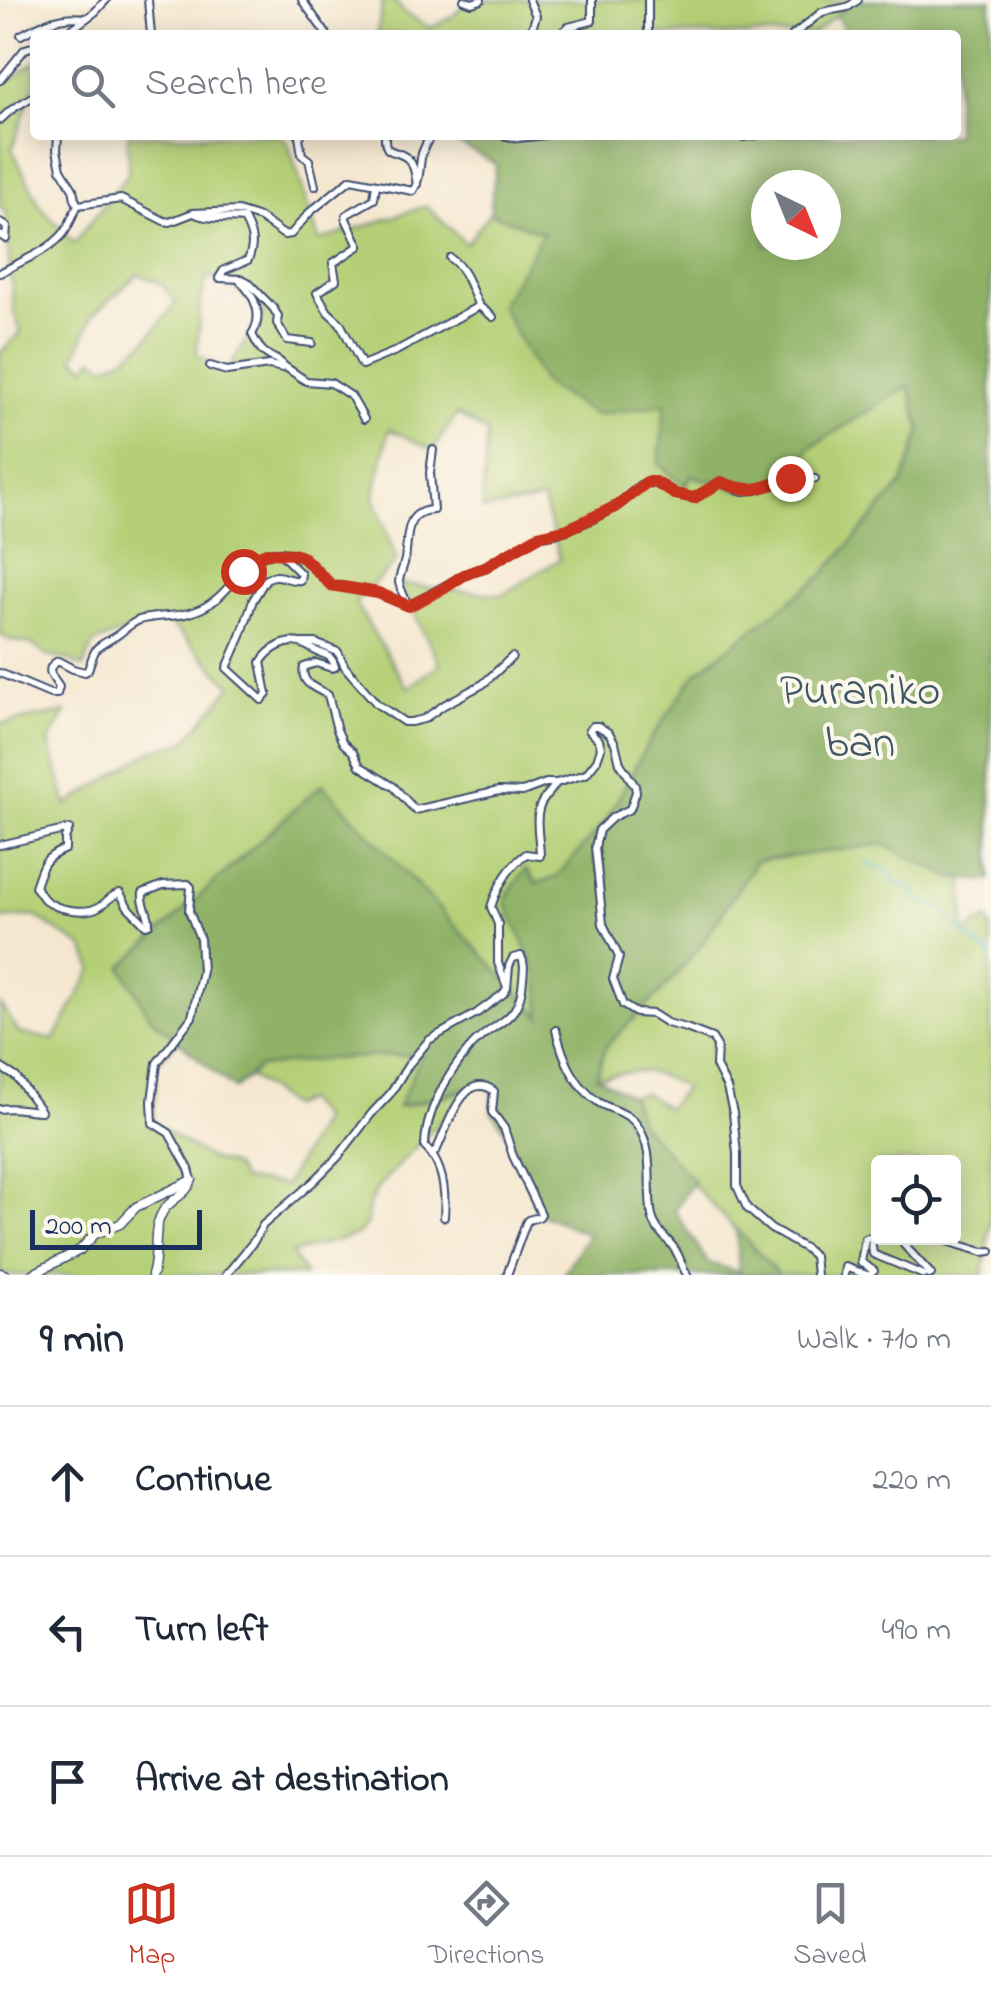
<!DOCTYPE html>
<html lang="en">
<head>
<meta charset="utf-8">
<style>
	:root { --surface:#fff; --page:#f6f6f7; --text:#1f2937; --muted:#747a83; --line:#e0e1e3; --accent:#c8321e }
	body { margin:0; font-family:"Indie Flower",sans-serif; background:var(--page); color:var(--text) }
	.controls { position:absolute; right:30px; bottom:30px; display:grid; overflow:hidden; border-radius:10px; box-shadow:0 5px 25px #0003 }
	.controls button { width:90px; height:90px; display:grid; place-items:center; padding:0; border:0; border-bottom:2px solid var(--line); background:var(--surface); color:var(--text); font:50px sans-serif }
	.compass { position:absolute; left:751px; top:170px; width:90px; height:90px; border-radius:50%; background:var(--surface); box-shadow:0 5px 25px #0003; rotate:137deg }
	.scale { position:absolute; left:30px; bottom:25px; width:172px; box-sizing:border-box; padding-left:10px; border:5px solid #1b2f5e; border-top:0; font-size:28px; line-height:35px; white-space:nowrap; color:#1b2f5e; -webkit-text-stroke:8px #fbf7ec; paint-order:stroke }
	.stop { position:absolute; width:30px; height:30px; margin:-22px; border:8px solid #c8321e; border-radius:50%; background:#fff }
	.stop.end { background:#c8321e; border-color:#fff; box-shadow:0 2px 10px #0008 }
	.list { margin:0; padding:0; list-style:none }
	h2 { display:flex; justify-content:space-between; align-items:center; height:130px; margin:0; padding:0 40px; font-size:42px }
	h2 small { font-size:32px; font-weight:400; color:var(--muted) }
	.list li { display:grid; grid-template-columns:65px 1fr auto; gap:30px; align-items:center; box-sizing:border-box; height:150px; padding:0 40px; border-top:2px solid var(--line) }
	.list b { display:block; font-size:38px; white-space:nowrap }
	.list em { font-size:32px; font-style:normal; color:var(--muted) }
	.icon { flex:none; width:55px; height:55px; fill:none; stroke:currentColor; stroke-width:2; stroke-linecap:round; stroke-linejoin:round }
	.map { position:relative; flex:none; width:991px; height:1275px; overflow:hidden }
	.search { position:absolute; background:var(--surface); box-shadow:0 5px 25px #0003; left:30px; right:30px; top:30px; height:110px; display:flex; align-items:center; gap:25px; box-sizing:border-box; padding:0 35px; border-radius:10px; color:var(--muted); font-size:38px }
	.sheet { height:580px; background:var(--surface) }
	nav { display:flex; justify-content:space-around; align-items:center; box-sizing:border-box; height:140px; border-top:2px solid var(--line); background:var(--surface); font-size:28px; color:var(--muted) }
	nav a { display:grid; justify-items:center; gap:5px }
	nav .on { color:var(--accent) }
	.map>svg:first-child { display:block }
	.green { fill:#b4cf75; stroke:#687f6a; stroke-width:2.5; fill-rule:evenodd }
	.forest { fill:#8fb266; stroke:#557062; stroke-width:2.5; fill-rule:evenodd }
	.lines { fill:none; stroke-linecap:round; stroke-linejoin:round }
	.stream { stroke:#53bcd1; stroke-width:2.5 }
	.minor-casing { stroke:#3c4b6f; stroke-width:10 }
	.tertiary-casing { stroke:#3c4b6f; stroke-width:11 }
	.minor { stroke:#fff; stroke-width:6 }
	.tertiary { stroke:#fff; stroke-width:8 }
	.route { stroke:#c8321e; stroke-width:12 }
	.labels { text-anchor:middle; stroke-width:8; stroke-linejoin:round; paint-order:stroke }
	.park-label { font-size:45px; fill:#415764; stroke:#fbf7ec }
</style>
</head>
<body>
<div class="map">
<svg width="991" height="1275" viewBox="0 0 991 1275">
	<rect width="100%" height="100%" fill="#fbf7ec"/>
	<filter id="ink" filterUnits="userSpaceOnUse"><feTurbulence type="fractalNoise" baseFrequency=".01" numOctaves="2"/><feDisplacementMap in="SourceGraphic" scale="20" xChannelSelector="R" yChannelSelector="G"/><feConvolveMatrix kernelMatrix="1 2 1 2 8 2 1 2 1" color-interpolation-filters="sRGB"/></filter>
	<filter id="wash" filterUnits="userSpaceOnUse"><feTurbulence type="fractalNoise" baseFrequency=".0048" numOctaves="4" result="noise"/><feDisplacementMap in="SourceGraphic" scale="40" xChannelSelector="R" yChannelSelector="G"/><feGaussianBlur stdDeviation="2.25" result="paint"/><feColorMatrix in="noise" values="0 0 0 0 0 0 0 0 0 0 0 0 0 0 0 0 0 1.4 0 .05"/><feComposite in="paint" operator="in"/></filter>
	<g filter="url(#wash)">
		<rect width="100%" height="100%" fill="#f5e7cf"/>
		<!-- green -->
		<g class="green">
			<polygon points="383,0 393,0 405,13 430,28 452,17 468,0 854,0 812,35 377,35"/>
			<path d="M35,62V83L12,149L41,207L74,243L128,174V135H280L288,143L319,241L426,206L466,244L490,213L543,232L595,415L666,403L659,465L686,486L691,475L743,491L787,480L811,447L909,385L921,431L903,483L822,577L696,673L647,745L604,825L555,878L536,883L527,870L529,953L538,975L541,1019L178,1041L157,1063L153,1123L210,1159L234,1166L242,1180L285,1185L322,1119L305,1101L290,1106L249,1076L259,1067L324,1059L423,1054L399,1107L469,1090L379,1186L368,1205L367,1224L357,1235L291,1253L305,1275H0V1004L19,1033L54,1040L93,969L84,948L35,916L0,919V724L66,712L49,742L67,805L153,750L185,742L232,686L165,618L94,643L83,667L65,659L47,656L32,644L13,641L0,635V353L21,332L14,312L5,211L0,207V86ZM138,274L161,283L176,303C154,330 140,355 105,366L94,358L86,367L74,358L93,315ZM207,276L233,287L265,311L227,371L197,355L200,305ZM457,414L487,433L482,510L543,500L560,559L502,595L399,584L440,664L408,688L355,603L397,561L374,498L389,429L433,450Z"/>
			<path d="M883,844L952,878L963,879L965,933L987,919L991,927V1217L983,1275H778L639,1127L631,1096L644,1093L667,1108L684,1088C647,1066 637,1070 596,1077L606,1046L663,990L699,948L756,861ZM878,1162H954V1238H878Z"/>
		</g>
		<!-- forest -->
		<path class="forest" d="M855,0H991V881L952,878L883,844L756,861L699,948L663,990L606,1046L596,1076L631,1096L641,1124L694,1181L674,1210L708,1263L739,1272L736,1229L779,1275H563L588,1234L541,1214L504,1128L492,1112L493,1091L482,1084L398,1107L422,1054L324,1059L259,1067L234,1089L150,1017L122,967L322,784L541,1017L538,975L506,903L508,894L526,869L536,883L555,878L606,821L647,745L696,673L822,576L903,483L921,431L909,386L811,447L787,480L743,491L691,475L686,486L659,465L665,404L595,415L544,384L500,305L543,233L490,213L496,164L442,135H956V35H848L836,16ZM766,185H826V245H766Z"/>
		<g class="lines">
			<!-- stream -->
			<path class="stream" d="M866,864L886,870L895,882L912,889L920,902C945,906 950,918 966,935C973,942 983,949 991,956"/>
		</g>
	</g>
	<g filter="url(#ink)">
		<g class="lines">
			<defs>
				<g id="minor">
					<polyline points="148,0 151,35"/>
					<polyline points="302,0 327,35"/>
					<polyline points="464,0 472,3 481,0"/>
					<polyline points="529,0 536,16 530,35"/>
					<polyline points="648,0 648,35"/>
					<path d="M21,35C42,24 61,14 85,18"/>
					<polyline points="64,35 95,12 106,0"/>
					<polyline points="559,35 568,27 592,21 592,0"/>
					<polyline points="793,35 822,12 848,7 858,0"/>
					<polyline points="0,80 25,49 35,46"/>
					<polyline points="0,120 11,110 35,95"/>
					<polyline points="58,135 57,150 61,169 73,189 75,199 78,205"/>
					<polyline points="301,135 299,137 302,155 309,160 315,186"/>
					<path d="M385,135C384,157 395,148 407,158C415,165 415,175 417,184"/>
					<polyline points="502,135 518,138 545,135"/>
					<polyline points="736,135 742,137 757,135"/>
					<polyline points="376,184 374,199 346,215 346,219 359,246 333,263 336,280 317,293 328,312 340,323 362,365 396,351 479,306 493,317"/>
					<path d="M196,214C208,220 229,217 244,219C252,234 255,244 248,260L224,270L219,278L242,279L248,282L273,308L278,316L277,323L287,340L312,343"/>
					<polyline points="0,222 7,227 6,239 0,235"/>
					<path d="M450,258C467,270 470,288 479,306"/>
					<path d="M0,273C19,262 49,251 63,234C70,226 72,215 78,205L121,199L164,221L170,222L193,213L238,211L260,218L284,235L291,234L310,212L351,179L413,191C420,180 419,171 421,158C422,150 427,142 431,135"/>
					<path d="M210,366L227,371L269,365L282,368L284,366C279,359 275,360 268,355C260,351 256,342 252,334C264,316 255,296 240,281"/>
					<polyline points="284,366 306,381 331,383 351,396 364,419"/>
					<polyline points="280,552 294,554 304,559 331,585 378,593 409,606 464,575 485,567 539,536 555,534 593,519 621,503 640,485 647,482 663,486 675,494 694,498 721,482 743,491 756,490 790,478 815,479"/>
					<path d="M408,605C405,598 400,589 399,582C399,575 404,566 405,559C409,538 403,511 433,510L430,473L433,450"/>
					<polyline points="302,643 315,643 338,652 345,667 377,704 404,722 411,722 424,719 444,705 483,684 512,657"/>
					<path d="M0,673L50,694H57L59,687C53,677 43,669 58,661L73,669L85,672L88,670C96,645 94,649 116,636C125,630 132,621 143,619C167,614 188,619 211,603C237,586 245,553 279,552L301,574L300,580C287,582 280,571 266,579L253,600L241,636L227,668L262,700L267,694L261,662C269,649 287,638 303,644C308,646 313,650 318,652C329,656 332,656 335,667L332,668L316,663L304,667C300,684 316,688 328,695L337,730L343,743L353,752L360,766L394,787L415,810L499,791L522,792L546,783H556L586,774L597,760L601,748L599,740L589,730L593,726H598L609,733L615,743L620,763L635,786L636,792L630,809L613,817L599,830L595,847L603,924L619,957L613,979L623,1005L636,1013L653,1014L667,1023L686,1028L712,1038L717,1046L716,1066L727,1088L733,1113L737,1154V1186L747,1208L771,1229L806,1249L814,1256L816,1275"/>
					<path d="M0,845L69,829L65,838V849C43,858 42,865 35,887C38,890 42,897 45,900C57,910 87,915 100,906C109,901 109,896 120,893L128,907L146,925L149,924C150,913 141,904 143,893L163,885L188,884L191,887L189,911L200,939L202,971L192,1017L157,1063L152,1101L153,1123L169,1133L189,1169L192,1180"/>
					<path d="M507,987L498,963V924L491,907C498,886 508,867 526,854L540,856C540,841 534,818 541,804C545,796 552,791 556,783"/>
					<path d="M556,1030C563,1058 573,1084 598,1102C610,1110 628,1112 637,1125C656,1151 646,1187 652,1216C655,1230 666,1237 674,1248C680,1256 682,1267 687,1275"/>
					<path d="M0,1067L16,1077L41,1111C28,1111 13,1106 0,1109"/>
					<path d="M433,1154L437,1149C447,1129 463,1068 494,1091L492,1112L504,1128L513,1156L541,1214L539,1217L528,1220L526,1223L507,1275"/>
					<polyline points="906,1238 904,1245 931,1274 929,1275"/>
					<polyline points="914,1238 943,1240 983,1252 991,1251"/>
					<path d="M226,1275L254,1241L263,1225L313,1182L338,1157L372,1113L390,1094L409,1064L429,1040L477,1013L503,994L507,988L509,966L513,958L521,956C525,964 524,969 523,979C520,1027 493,1019 469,1049C447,1075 425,1113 425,1147C444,1165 446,1192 444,1217"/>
					<polyline points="844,1275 845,1267 867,1275"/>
					<polyline points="869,1275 874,1271 861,1262 865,1239 871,1237 873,1254 924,1275"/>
				</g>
				<g id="tertiary">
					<polyline points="0,1273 6,1275"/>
					<path d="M31,1275L80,1250L95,1234L120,1224L136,1207L192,1180C186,1197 167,1199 160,1217C152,1235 159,1256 152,1275"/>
				</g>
			</defs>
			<!-- minor casing -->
			<use href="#minor" class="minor-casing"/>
			<!-- tertiary casing -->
			<use href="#tertiary" class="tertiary-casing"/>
			<!-- minor -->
			<use href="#minor" class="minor"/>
			<!-- tertiary -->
			<use href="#tertiary" class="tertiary"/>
		</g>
	</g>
	<g class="lines" filter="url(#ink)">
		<!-- route -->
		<path class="route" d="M243,571L254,558L266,553L294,554L304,558L331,585L378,593L409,606L443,589L464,575L485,567L538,536L568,529L615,507L647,482H655L675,494L694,498L721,482C750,494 761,489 790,478"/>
	</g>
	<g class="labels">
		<!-- park labels -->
		<g class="park-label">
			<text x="860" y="704">Puraniko<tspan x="860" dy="52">ban</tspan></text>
		</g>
	</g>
</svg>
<div class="controls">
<button><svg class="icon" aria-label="locate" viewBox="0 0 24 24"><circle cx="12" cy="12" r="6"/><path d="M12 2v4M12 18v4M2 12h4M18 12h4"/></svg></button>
</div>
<svg class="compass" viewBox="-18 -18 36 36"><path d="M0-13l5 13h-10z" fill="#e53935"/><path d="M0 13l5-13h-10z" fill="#747a83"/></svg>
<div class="scale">200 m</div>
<div class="stop" style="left:243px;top:571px"></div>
<div class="stop end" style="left:790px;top:478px"></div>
<div class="search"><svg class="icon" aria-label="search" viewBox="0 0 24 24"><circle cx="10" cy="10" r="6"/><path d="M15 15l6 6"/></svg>Search here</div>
</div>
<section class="sheet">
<h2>9 min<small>Walk · 710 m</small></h2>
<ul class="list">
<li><svg class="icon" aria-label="ahead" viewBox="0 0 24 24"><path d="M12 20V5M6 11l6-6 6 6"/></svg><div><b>Continue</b></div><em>220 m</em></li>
<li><svg class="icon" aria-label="left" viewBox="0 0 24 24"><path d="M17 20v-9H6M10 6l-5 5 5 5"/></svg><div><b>Turn left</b></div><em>490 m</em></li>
<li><svg class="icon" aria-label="arrive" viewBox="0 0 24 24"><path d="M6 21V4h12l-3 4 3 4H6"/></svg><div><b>Arrive at destination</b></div></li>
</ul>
</section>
<nav>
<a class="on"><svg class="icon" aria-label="map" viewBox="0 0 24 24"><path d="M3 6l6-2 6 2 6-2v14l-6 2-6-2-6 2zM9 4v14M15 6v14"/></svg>Map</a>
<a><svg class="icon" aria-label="directions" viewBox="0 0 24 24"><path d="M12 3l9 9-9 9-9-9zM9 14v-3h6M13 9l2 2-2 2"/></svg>Directions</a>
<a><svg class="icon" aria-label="saved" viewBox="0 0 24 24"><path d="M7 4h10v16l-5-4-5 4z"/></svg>Saved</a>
</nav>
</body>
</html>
